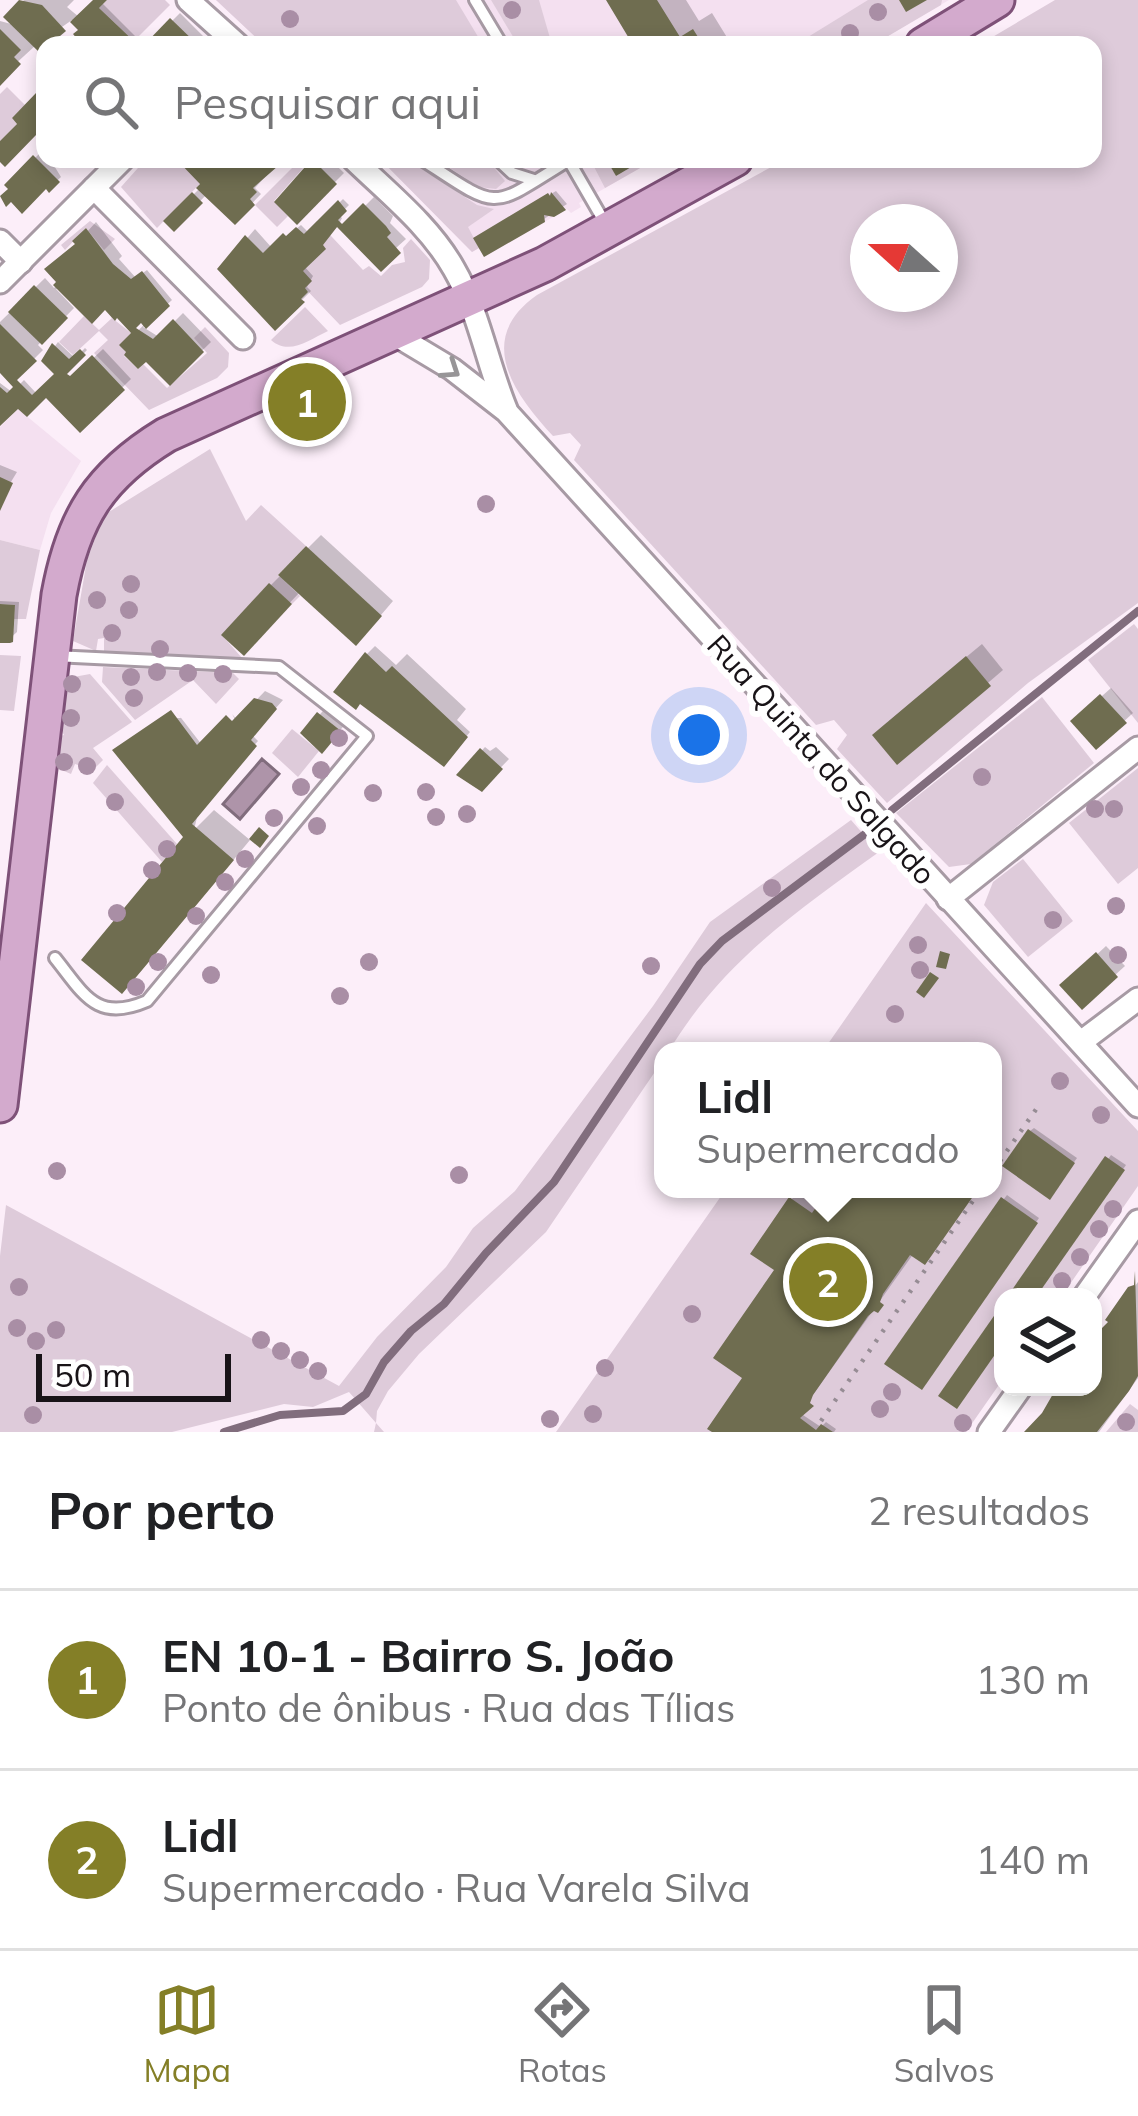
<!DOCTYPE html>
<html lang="pt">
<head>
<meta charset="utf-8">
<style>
	:root { --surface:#fff; --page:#f6f6f6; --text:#202124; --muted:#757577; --line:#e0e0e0; --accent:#847f27 }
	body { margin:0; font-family:Mulish,sans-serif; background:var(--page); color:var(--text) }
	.controls { position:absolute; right:36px; bottom:36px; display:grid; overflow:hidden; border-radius:24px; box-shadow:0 6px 18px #0003 }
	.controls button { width:108px; height:108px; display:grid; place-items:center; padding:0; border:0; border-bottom:3px solid var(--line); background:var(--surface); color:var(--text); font:60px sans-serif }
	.compass { position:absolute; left:850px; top:204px; width:108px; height:108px; border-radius:50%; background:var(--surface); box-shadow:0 6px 18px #0003; rotate:291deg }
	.scale { position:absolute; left:36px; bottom:30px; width:195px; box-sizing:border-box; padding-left:12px; border:6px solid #181317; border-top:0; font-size:33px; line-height:42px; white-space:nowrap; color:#181317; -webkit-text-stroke:9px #fff; paint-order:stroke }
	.you { position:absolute; left:699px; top:735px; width:42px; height:42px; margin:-30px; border:9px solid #fff; border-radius:50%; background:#1a73e8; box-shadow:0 0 0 18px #1a73e833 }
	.badge { display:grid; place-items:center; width:78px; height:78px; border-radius:50%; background:var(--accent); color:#fff; font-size:39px; font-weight:700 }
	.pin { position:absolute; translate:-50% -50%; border:6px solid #fff; box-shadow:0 3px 12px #0006 }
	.popup { position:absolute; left:654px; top:1042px; width:348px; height:156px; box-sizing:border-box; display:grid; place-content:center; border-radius:24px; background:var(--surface); filter:drop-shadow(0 3px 9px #0005); font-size:39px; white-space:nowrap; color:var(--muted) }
	.popup b { font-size:45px; color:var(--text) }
	.popup::after { content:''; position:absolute; left:50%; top:100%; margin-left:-24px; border:24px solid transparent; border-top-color:var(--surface) }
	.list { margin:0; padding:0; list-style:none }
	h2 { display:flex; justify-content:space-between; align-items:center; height:156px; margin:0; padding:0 48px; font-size:51px }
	h2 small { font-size:39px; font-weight:400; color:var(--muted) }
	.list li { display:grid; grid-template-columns:78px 1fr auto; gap:36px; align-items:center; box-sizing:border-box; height:180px; padding:0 48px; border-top:3px solid var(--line) }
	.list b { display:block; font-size:45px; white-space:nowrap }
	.list p { margin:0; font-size:39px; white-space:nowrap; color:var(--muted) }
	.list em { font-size:39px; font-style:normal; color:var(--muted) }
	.icon { flex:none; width:66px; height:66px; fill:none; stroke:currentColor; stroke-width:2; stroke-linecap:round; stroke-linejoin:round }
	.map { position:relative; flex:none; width:1138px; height:1432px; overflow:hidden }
	.search { position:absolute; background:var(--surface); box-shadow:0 6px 18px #0003; left:36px; right:36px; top:36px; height:132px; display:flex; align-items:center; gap:30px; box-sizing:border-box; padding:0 42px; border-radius:24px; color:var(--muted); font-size:45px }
	.sheet { height:516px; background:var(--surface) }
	nav { display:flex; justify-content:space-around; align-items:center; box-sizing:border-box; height:168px; border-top:3px solid var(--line); background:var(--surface); font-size:33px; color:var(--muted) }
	nav a { display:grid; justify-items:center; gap:6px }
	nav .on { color:var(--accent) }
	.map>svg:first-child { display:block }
	.built { fill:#f4e0f0 }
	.green { fill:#decbda; fill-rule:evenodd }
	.water { fill:#ae94a9; stroke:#816d7d; stroke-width:3 }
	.shadow { fill:#0003 }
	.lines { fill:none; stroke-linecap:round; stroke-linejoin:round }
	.stream { stroke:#816d7d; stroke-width:8 }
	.building { fill:#6f6d50 }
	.service-casing { stroke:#a79aa4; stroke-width:16 }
	.minor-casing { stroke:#a79aa4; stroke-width:27 }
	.primary-casing { stroke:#7e5178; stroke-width:39 }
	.path { stroke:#968c94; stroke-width:4.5; stroke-dasharray:3 9; stroke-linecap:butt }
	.service { stroke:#fff; stroke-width:10 }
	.minor { stroke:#fff; stroke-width:21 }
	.primary { stroke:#d3aacd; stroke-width:33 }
	.tree { fill:#a98ea5 }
	.oneway { stroke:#979597 }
	.labels { text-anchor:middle; stroke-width:12; stroke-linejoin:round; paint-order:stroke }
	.street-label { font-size:30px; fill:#181317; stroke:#fff }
</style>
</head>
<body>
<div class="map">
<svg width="1138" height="1432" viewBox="0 0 1138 1432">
	<rect width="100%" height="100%" fill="#fceef9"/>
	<!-- built -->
	<g class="built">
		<polygon points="216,0 949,0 872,45 264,45"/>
		<polygon points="380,159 656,159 579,203 581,207 571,213 567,209 484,257 479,248 472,252"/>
		<polygon points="18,409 81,461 51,513 40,550 0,540 0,427"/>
	</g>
	<!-- green -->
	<g class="green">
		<polygon points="107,0 165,0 170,5 134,41 99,8"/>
		<polygon points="216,0 456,0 483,45 432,45 408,38 384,45 264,45"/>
		<polygon points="491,0 539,0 552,45 518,45"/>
		<polygon points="868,0 942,0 941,5 873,45 795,45"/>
		<path d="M1055,0H1138V603L1028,683L887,803L837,749L847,735L834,720L816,725L574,460L581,445L570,433L553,436C514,394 474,339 537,295L786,159H1093V45H979ZM868,222H940V294H868Z"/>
		<polygon points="7,87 25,105 12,118 17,124 0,141 0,94"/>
		<polygon points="146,159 224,159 157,228 121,187"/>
		<polygon points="301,159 311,159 274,201 288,216 277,227 255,205"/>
		<polygon points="380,159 407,159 477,205 494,209 468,227 479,248 472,252"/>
		<polygon points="436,159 487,159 505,181 496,189 479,187"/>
		<polygon points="590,159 606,159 616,176 645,159 656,159 605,188"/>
		<polygon points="90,221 115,239 104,250 86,228 65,250 61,245"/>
		<polygon points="317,221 363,270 369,266 381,276 392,265 405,262 403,248 411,239 430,260 429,279 422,287 340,325 278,260"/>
		<path d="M305,307L328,331C309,340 289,356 271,340Z"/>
		<polygon points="84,316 99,330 112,318 131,333 120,345 126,352 124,356 138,369 143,364 167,388 207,353 194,338 205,327 229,353 228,367 217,378 149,410 94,353 108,340 99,331 73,355 59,342"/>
		<polygon points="210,449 246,521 261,505 306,546 278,575 300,596 292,604 269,584 222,635 242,658 104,654 104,638 98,639 96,651 73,641 87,560 104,515"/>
		<polygon points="0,540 40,550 26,619 14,619 15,605 0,604"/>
		<polygon points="1134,624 1138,629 1138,723 1088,660"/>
		<polygon points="0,655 21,656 14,711 0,710"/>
		<polygon points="103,667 233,673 239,679 216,704 193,680 135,720 102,682"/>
		<polygon points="90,674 132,722 93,748 103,760 93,770 75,764 71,774 57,768 61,736 64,735 61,729 68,678"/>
		<polygon points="1042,697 1094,763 971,864 949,867 896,813"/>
		<polygon points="292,729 319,751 298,777 272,753"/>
		<polygon points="107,765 177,844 162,862 93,783"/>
		<polygon points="1138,768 1138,868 1118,884 1069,823"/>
		<path d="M851,820L879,852C797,911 722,962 669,1051H663V1060L546,1232L419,1354L388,1391L377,1411L376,1423L384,1432H374L376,1423L349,1392L313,1407L284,1404L172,1432H0V1256L6,1205L339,1386L377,1337L446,1267L473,1228L515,1191L653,1006L710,922Z"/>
		<polygon points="1023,859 1073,921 1028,957 984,905 993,882"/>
		<polygon points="926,903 1138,1131 1138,1186 1061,1297 1003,1297 1003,1379 966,1432 556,1432 726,1189 993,1189 993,1051 823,1051"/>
		<polygon points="1130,1404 1138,1410 1138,1432 1106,1432"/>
	</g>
	<!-- water -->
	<polygon class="water" points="262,759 279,774 240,819 223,804"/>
	<!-- shadow -->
	<g class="shadow">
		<polygon points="24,0 74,0 67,7 79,17 97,0 103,0 101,2 144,45 98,45 89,36 79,45 82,29 72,20 36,45 0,78 0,21 15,25 7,17"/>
		<polygon points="609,0 686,0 699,21 712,13 728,39 722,45 637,45"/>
		<polygon points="180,13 206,39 200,45 148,45"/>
		<polygon points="44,149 45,159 50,159 61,177 49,188 12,189 8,185"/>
		<polygon points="180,159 281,159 255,188 261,194 235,221 207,194 174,228 167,221 204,184"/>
		<polygon points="321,159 330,159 344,173 297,220 278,202"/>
		<polygon points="556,191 567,204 544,219 480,235"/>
		<polygon points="374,197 393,216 390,223 406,239 377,265 349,222"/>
		<polygon points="343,199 349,205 339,215 342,218 338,226 298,266 304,266 313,276 307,287 311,291 275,327 221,269 255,229 272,248 301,225 309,233"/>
		<polygon points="96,222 122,256 119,259 136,278 147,270 172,300 143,327 159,337 183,313 211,342 170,382 146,358 123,345 147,322 121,314 112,318 105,305 68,285 56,289 74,308 38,345 43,350 12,381 0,369 0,322 45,278 54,288 61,282 56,266"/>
		<polygon points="58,342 75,358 85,348 87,350 27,413 17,405 0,420 0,383 12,392 24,380 37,394 59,374 45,360"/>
		<polygon points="103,349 131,379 80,429 51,398"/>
		<polygon points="0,465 17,472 0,500"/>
		<polygon points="321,535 393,601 369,629 300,592 243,652 271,585"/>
		<polygon points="0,601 19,602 17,632 8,640 0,640"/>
		<polygon points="982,644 1003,670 897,761 889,721"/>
		<polygon points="375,646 396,665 407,654 466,709 457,720 470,732 444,763 361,700 367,654"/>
		<polygon points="1111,688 1133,713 1097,746 1074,721"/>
		<polygon points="265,691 283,700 252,735 258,741 199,809 194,830 214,810 250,840 140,972 188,838 174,718 181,718 175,710 202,745 232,725 236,721 232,714 237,720"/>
		<polygon points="328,705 348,721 330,742 304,733"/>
		<polygon points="485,747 490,751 496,747 509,759 481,788 460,774"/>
		<polygon points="1106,946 1125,966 1082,1005 1064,985"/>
		<polygon points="1034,1128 1077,1158 1053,1192 1030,1131"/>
		<polygon points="1111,1155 1126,1165 1034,1297 1010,1297"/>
		<polygon points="833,1189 975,1191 928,1258 914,1253 800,1413 821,1427 826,1422 836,1429 834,1432 717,1432 711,1428 746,1377 778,1269 792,1199 800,1191 822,1205"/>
		<polygon points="1007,1195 1039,1218 925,1383 1004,1199"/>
		<polygon points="1138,1282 1138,1378 1099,1432 1029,1432 1051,1405 1093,1387 1093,1343"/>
	</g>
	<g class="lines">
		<!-- stream -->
		<g class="stream">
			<polyline points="892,810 1138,611"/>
			<polyline points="224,1432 280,1415 343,1411 366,1394 384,1362 411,1331 444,1304 486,1253 554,1182 700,964 722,941 865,834"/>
		</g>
	</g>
	<!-- building -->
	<g class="building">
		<polygon points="19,0 42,5 66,31 40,53 3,17"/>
		<polygon points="93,0 107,0 99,8 138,45 94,45 89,40 84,45 72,45 78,40 73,34 78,30 70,22"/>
		<polygon points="606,0 657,0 680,37 693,29 703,45 633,45"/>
		<polygon points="899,0 927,0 906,12"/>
		<polygon points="170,18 198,45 144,45"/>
		<polygon points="0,29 21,50 14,57 21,64 0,86"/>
		<polygon points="36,93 45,105 45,135 42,139 37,134 5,167 0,162 0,141 17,124 12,118"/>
		<polygon points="33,155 60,182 49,193 46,189 22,214 11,202 6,207 0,196 8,189 4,185"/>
		<polygon points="176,159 286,159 253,188 257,192 250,199 255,205 235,225 196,188 200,184"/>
		<polygon points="312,159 337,184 297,225 274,202"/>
		<polygon points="606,159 645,159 616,176"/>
		<polygon points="192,192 203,203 174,232 163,221"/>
		<polygon points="551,192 566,210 554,217 544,215 545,222 484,257 473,238 548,193 550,196"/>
		<polygon points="338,200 347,211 338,220 342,224 363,203 386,226 391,233 387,237 401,253 381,272 337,227 323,245 326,249 303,271 312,281 305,288 308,292 301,299 305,302 275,331 217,269 245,235 263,253 283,233 286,236 296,227 304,234"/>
		<polygon points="86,228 113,264 131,279 142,271 170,306 146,329 141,323 136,328 153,339 173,319 204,352 170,386 146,362 138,369 124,355 126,352 119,345 131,333 117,318 115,321 105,310 92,324 53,285 56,282 44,269 75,244 72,241"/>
		<polygon points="34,285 68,318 42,345 8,312"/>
		<polygon points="0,324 37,361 17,380 32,395 54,374 41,361 52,343 69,359 80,349 86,355 67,374 70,376 92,355 125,390 80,433 46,398 27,417 18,409 0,426 0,387 7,393 13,387 0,373"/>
		<polygon points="0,477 13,483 0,511"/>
		<polygon points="306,546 382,616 356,646 278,575"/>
		<polygon points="269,583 292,604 244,656 221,635"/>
		<polygon points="0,604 15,605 13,642 10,643 0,643"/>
		<polygon points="365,652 386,672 392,666 468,737 444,767 360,704 356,710 333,692"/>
		<polygon points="966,656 991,686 897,765 872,735"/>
		<polygon points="1100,694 1127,723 1096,750 1070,721"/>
		<polygon points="254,698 272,703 277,709 251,740 257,746 192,824 234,860 122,994 81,960 183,837 112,750 171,710 197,745 226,715 232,721"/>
		<polygon points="317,712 341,731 322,754 300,733"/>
		<polygon points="480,748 503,769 482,792 456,775"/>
		<polygon points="259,827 269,836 260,848 249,839"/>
		<polygon points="940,951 950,954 946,969 936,967"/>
		<polygon points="1096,952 1118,977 1082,1010 1059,985"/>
		<polygon points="930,972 939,978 924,998 916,992"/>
		<polygon points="1028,1129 1075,1163 1050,1200 1002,1166"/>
		<polygon points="1105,1156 1125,1170 1036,1297 1007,1297"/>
		<polygon points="829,1189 965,1189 974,1195 925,1265 910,1255 883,1294 880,1302 884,1305 878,1313 874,1311 868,1316 813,1395 810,1403 814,1406 800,1418 816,1430 821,1424 833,1432 712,1432 707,1429 742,1378 713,1358 774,1270 750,1254 789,1197 812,1213"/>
		<polygon points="1001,1197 1038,1223 922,1390 884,1364"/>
		<polygon points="1135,1271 1138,1376 1129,1391 1097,1432 1024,1432 1042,1413 1057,1387 1093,1387 1093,1337 1108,1322 1105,1320 1128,1287 1134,1285"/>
		<polygon points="1003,1303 1003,1343 957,1409 938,1396"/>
	</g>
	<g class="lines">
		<defs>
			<g id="service">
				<polyline points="475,0 502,45"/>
				<path d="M421,159C502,212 488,210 569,160"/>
				<polyline points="497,159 512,173 534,180"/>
				<polyline points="568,159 605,223"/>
				<path d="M54,656L279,667L367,736L147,1001C96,1023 84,994 55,958"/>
			</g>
			<g id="minor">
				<polyline points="188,0 238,45"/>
				<path d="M353,159C388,193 430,226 454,269C479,312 487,363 506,409"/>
				<polyline points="94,188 243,338"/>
				<polyline points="0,241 21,262"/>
				<polyline points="0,282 123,159"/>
				<polyline points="392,333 452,369 506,411 1138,1106"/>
				<polyline points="948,899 1138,748"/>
				<polyline points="1081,1042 1138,999"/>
				<polyline points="1084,1297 1138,1221"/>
				<polyline points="989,1432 1021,1387"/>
			</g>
			<g id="primary">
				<polyline points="923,45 997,0"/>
				<path d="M0,1105L59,595C73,518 99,476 166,435L545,264L735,159"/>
			</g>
		</defs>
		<!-- service casing -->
		<use href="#service" class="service-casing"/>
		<!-- minor casing -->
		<use href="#minor" class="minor-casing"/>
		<!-- primary casing -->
		<use href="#primary" class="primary-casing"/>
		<!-- path -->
		<g class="path">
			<polyline points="993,1171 1037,1108"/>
			<polyline points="821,1421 981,1189"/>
		</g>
		<!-- service -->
		<use href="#service" class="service"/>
		<!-- minor -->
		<use href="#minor" class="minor"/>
		<!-- primary -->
		<use href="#primary" class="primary"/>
	</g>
	<!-- trees -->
	<g class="tree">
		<circle cx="512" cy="10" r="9"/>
		<circle cx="878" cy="12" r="9"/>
		<circle cx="290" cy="19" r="9"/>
		<circle cx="850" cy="33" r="9"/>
		<circle cx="486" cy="504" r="9"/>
		<circle cx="131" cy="584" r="9"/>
		<circle cx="97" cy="600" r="9"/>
		<circle cx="129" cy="610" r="9"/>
		<circle cx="112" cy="633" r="9"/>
		<circle cx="160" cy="649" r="9"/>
		<circle cx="157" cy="672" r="9"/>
		<circle cx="188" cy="673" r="9"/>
		<circle cx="223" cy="674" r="9"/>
		<circle cx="131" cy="677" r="9"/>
		<circle cx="72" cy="684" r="9"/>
		<circle cx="134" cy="698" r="9"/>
		<circle cx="71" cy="718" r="9"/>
		<circle cx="339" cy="738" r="9"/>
		<circle cx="64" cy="762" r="9"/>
		<circle cx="87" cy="766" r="9"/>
		<circle cx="321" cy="770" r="9"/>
		<circle cx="982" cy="777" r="9"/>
		<circle cx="301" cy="787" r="9"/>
		<circle cx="426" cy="792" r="9"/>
		<circle cx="373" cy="793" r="9"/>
		<circle cx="115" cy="802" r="9"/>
		<circle cx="1095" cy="809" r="9"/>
		<circle cx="1114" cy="809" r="9"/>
		<circle cx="467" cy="814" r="9"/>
		<circle cx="436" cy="817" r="9"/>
		<circle cx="274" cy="818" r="9"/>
		<circle cx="317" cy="826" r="9"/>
		<circle cx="167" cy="849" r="9"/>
		<circle cx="245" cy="859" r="9"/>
		<circle cx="152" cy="870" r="9"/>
		<circle cx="225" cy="882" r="9"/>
		<circle cx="772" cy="888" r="9"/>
		<circle cx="1116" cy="906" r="9"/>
		<circle cx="117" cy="913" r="9"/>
		<circle cx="196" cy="916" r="9"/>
		<circle cx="1053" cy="920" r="9"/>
		<circle cx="918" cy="945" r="9"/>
		<circle cx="1118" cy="955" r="9"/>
		<circle cx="158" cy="962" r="9"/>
		<circle cx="369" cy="962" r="9"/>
		<circle cx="651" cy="966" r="9"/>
		<circle cx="920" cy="970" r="9"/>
		<circle cx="211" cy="975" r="9"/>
		<circle cx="136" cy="987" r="9"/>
		<circle cx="340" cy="996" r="9"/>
		<circle cx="895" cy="1014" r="9"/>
		<circle cx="1060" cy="1081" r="9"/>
		<circle cx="1101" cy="1115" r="9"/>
		<circle cx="57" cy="1171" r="9"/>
		<circle cx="459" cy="1175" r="9"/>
		<circle cx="1113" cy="1209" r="9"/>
		<circle cx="1099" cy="1229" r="9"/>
		<circle cx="1080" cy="1257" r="9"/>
		<circle cx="1062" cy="1281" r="9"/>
		<circle cx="19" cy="1287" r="9"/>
		<circle cx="692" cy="1314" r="9"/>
		<circle cx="17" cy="1328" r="9"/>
		<circle cx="56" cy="1330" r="9"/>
		<circle cx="261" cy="1340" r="9"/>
		<circle cx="36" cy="1341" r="9"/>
		<circle cx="281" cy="1351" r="9"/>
		<circle cx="300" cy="1360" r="9"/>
		<circle cx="605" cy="1368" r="9"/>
		<circle cx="318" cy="1371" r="9"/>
		<circle cx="892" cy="1392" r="9"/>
		<circle cx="880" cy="1409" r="9"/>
		<circle cx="593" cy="1414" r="9"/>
		<circle cx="33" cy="1415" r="9"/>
		<circle cx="550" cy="1419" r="9"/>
		<circle cx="1126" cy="1422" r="9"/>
		<circle cx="963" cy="1423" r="9"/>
	</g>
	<!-- one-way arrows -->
	<defs><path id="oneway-chevron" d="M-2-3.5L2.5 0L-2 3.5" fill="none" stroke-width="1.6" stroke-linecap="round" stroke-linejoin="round" transform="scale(3)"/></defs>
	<use class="oneway" href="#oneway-chevron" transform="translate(451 370) rotate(34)"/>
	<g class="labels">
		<!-- street labels -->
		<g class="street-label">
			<text transform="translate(821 760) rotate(48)" y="10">Rua Quinta do Salgado</text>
		</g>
	</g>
</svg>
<div class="controls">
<button><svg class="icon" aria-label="layers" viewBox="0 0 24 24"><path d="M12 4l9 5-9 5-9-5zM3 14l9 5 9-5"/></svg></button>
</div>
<svg class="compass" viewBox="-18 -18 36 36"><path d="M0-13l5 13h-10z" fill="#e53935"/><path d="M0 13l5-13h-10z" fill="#757577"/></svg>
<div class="scale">50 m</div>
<div class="you"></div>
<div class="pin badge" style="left:307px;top:402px">1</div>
<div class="pin badge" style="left:828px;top:1282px">2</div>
<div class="popup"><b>Lidl</b>Supermercado</div>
<div class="search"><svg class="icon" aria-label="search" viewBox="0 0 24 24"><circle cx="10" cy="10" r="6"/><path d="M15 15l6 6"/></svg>Pesquisar aqui</div>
</div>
<section class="sheet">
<h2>Por perto<small>2 resultados</small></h2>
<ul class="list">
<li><span class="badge">1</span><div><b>EN 10-1 - Bairro S. João</b><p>Ponto de ônibus · Rua das Tílias</p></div><em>130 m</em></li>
<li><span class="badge">2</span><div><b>Lidl</b><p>Supermercado · Rua Varela Silva</p></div><em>140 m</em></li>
</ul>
</section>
<nav>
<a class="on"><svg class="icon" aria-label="map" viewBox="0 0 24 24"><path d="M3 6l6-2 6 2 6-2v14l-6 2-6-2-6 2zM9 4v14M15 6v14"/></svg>Mapa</a>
<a><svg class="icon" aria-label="directions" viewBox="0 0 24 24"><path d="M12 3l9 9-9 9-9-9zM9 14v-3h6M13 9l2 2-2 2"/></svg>Rotas</a>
<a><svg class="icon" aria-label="saved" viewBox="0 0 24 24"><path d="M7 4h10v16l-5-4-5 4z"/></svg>Salvos</a>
</nav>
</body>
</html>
